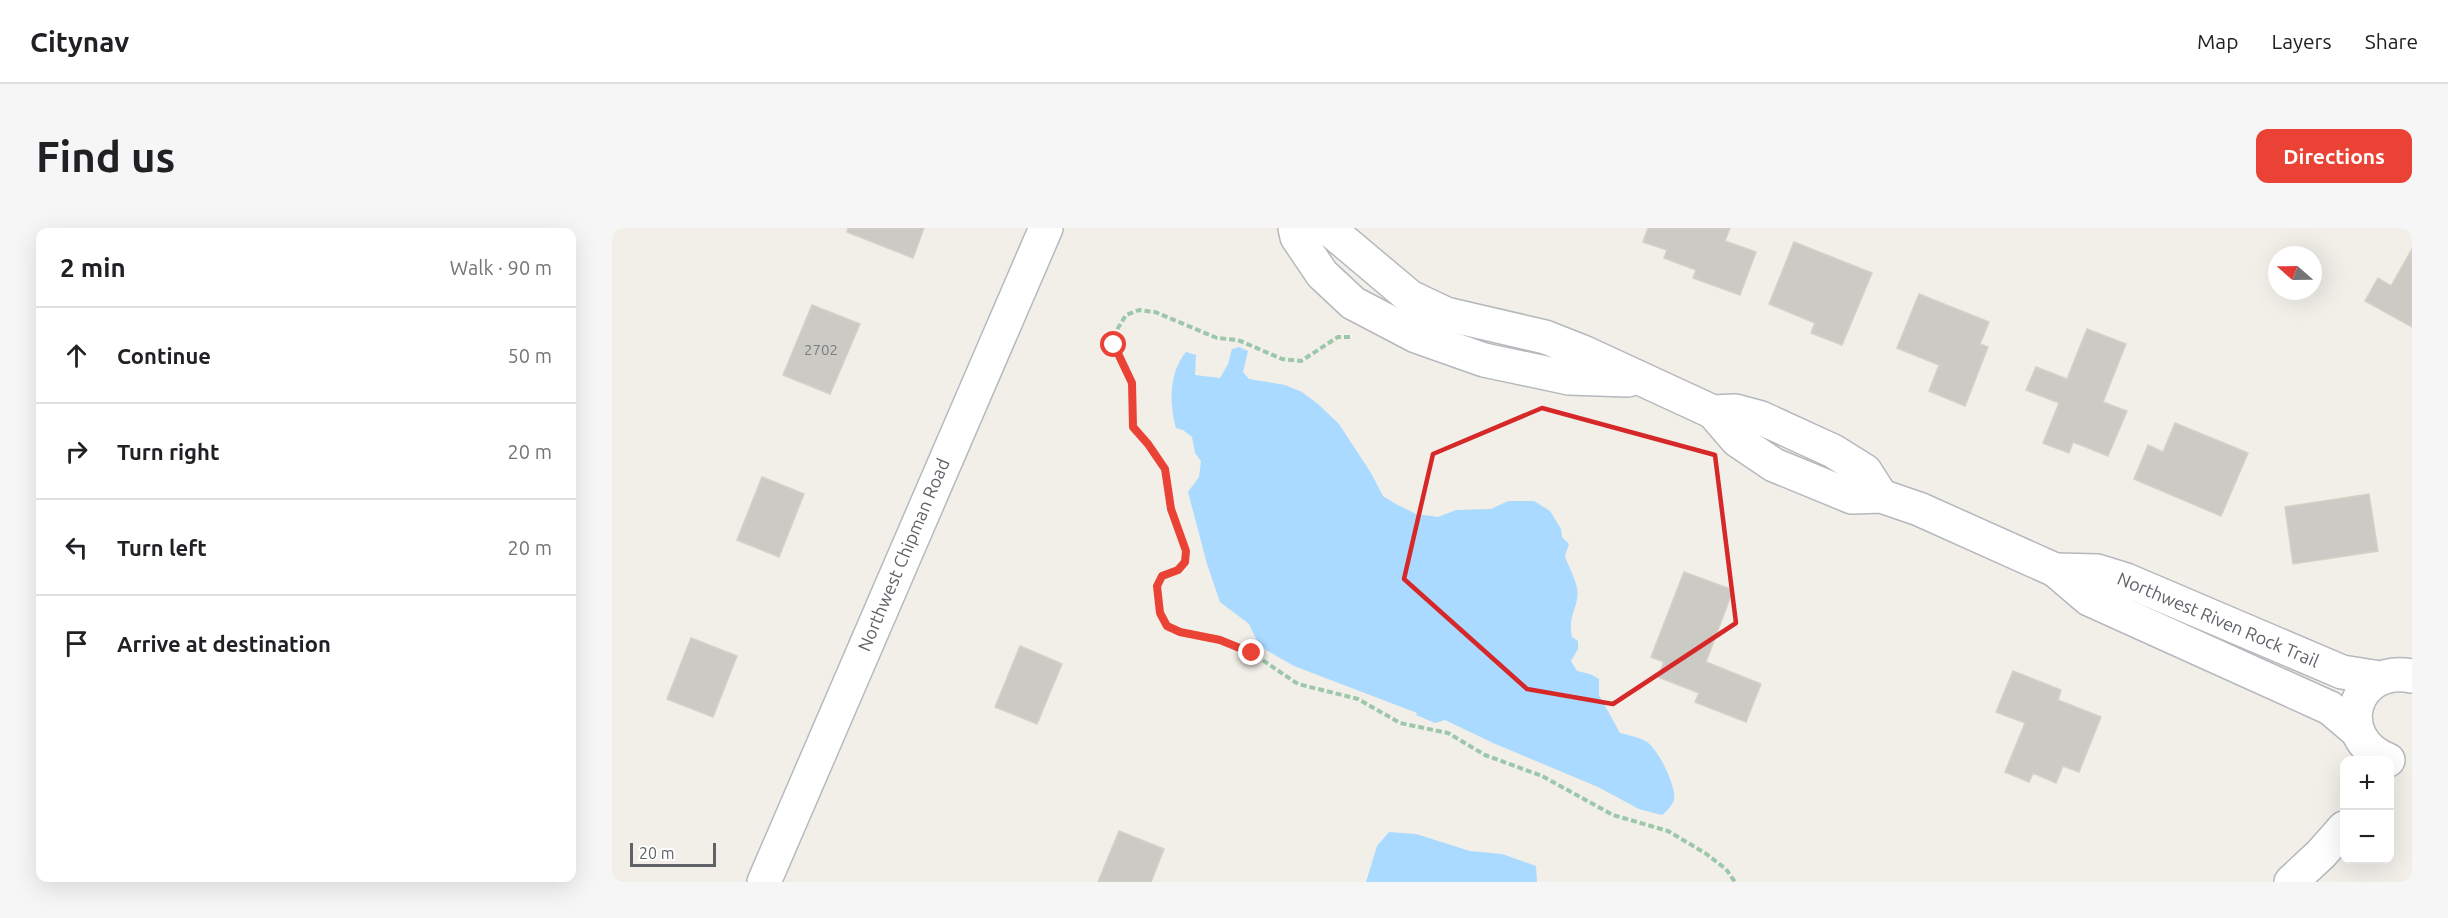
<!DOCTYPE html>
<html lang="en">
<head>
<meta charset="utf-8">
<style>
	:root { --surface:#fff; --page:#f6f6f6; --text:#202124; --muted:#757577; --line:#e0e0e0; --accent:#ea4335 }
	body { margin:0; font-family:Ubuntu,sans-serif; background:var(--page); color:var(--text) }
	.controls { position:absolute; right:18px; bottom:18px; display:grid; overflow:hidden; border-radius:12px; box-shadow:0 6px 24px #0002 }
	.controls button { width:54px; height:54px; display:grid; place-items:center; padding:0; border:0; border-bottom:2px solid var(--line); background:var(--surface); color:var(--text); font:30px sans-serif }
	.compass { position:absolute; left:1656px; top:18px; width:54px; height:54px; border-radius:50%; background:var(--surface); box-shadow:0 6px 24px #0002; rotate:290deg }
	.scale { position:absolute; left:18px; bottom:15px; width:86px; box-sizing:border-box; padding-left:6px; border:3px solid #5f6368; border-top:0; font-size:16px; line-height:21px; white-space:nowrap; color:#5f6368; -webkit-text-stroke:4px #fff; paint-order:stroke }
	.stop { position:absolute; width:18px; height:18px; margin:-14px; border:4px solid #ea4335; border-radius:50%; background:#fff }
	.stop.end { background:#ea4335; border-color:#fff; box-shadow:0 2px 6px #0008 }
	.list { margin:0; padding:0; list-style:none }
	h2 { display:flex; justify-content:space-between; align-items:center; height:78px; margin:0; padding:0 24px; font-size:26px }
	h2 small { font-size:20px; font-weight:400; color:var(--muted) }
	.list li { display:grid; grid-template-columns:39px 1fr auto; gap:18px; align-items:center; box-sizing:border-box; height:96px; padding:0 24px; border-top:2px solid var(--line) }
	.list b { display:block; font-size:22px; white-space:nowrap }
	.list em { font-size:20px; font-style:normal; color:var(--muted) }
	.icon { flex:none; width:33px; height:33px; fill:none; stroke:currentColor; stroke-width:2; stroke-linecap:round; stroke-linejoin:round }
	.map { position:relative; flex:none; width:1800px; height:654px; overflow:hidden; border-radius:12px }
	header { display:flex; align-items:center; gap:36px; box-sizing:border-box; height:84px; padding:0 30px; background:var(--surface); border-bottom:2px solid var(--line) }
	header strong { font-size:28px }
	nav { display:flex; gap:33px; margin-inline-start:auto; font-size:21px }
	.intro { display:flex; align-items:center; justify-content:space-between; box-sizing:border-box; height:144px; padding:0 36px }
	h1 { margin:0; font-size:42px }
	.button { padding:15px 27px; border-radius:12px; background:var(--accent); color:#fff; font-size:21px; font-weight:700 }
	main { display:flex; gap:36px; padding:0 36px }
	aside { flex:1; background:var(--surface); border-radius:12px; box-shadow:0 6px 24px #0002 }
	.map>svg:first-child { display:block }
	.water { fill:#aadaff }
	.building { fill:#cccac5; stroke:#d6d1c6; stroke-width:1.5 }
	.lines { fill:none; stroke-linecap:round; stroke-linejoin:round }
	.minor-casing { stroke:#b5b8bc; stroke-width:36 }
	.secondary-casing { stroke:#b6babf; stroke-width:36 }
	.path { stroke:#9cc7a9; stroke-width:4; stroke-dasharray:6 3; stroke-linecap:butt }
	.minor { stroke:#fff; stroke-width:33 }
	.secondary { stroke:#fff; stroke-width:33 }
	.route { stroke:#ea4335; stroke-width:8 }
	.marked { fill:none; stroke:#d62828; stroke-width:4.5; stroke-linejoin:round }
	.labels { text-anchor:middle; stroke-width:4.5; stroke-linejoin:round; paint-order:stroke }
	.number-label { font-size:15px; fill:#7a7d7f }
	.street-label { font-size:18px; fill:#5f6368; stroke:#fff }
</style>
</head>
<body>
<header>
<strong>Citynav</strong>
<nav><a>Map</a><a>Layers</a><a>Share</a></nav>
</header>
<div class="intro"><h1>Find us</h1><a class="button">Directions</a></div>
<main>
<aside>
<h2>2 min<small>Walk · 90 m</small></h2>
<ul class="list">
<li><svg class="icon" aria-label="ahead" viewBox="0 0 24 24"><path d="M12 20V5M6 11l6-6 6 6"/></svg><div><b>Continue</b></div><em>50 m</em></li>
<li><svg class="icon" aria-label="right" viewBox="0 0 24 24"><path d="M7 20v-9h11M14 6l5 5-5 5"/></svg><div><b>Turn right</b></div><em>20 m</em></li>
<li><svg class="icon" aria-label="left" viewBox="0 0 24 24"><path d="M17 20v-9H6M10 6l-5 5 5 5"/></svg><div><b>Turn left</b></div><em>20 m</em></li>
<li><svg class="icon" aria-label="arrive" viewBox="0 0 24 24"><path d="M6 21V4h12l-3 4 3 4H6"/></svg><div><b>Arrive at destination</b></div></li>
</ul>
</aside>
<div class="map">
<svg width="1800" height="654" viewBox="0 0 1800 654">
	<rect width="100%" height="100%" fill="#f1efe8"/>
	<!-- water -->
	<g class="water">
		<path d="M627,119L636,123L631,144L637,151L673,157L690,164L706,176L727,196L759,245L771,268L782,275L804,286L826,289L844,282L879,281L896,273H922L938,283L949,301L950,309L957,316L953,328C956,338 963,349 965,360C968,379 955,386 960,409L966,413V421L959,433L965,443L978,446L987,451V467L1008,505C1016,507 1027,509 1035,514C1046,521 1065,559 1062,572C1060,578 1055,583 1050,587L1027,581L986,559L881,515L833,492L823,495L804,487L805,485L682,438L654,422L644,411L637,396L608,374L595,336L576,264L587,249L589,233L583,225L580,209L571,202L564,200C557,176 557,144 574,124L584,127L583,147L608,150L616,136L620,121Z"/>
		<polygon points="777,604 804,606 858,623 890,626 924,638 925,654 754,654 765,618"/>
	</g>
	<!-- building -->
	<g class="building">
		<polygon points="236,0 312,0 301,30 235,4"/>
		<polygon points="1036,0 1118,0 1113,13 1144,24 1128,67 1081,50 1084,42 1052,30 1055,22 1031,14"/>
		<polygon points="1182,14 1260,45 1230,117 1199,105 1203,95 1157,76"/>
		<polygon points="1800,21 1800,99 1753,73 1766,50 1779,58"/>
		<polygon points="1307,66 1377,94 1368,116 1376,119 1353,178 1317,163 1327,137 1285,120"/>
		<polygon points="200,77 248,96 218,166 171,147"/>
		<polygon points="1475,101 1514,116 1491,174 1515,183 1496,228 1461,214 1457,225 1431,215 1447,175 1414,162 1424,139 1455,151"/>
		<polygon points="1563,195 1636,225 1609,288 1522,251 1536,217 1551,224"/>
		<polygon points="150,249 192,266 167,329 125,312"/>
		<polygon points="1757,266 1766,323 1681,336 1673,279"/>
		<polygon points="1072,344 1121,362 1094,434 1149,456 1134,494 1083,474 1087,465 1046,449 1052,434 1039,429"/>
		<polygon points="79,410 125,428 101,489 55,471"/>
		<polygon points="408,418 450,436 425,496 383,479"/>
		<polygon points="1401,443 1449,462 1446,472 1489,489 1467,544 1451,538 1444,555 1421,545 1417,554 1393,544 1413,495 1384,484"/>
		<polygon points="507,603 552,621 539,654 486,654"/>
	</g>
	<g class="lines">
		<defs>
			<g id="minor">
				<polyline points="683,0 685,9 710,46 741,75 804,108 872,132 957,150 1016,152"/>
				<polyline points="716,0 798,69 834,86 933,109 971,124 1101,184 1123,183 1149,190 1221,223 1253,243 1269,268"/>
				<polyline points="1101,184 1125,212 1162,237 1240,269 1269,268 1307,281 1443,342 1477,371 1718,480 1745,503"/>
				<polyline points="1443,342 1485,343 1514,352 1730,444 1768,450"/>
				<path d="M1776,532C1720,510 1741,436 1800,448"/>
				<polyline points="1679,654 1709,626 1732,600"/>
			</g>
			<polyline id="secondary" points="152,654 434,0"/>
		</defs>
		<!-- minor casing -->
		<use href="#minor" class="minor-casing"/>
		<!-- secondary casing -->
		<use href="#secondary" class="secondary-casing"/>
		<!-- path -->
		<polyline class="path" points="738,109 726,109 689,133 670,131 626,112 605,110 543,84 527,82 514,87 506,100 502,117 520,155 521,199 536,216 553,241 559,281 574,323 573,334 566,342 550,348 545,358 545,370 548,385 555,398 568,403 608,412 640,425 686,456 746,471 788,495 836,505 873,527 930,548 1001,587 1056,603 1093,625 1114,641 1123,654"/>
		<!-- minor -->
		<use href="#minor" class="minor"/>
		<!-- secondary -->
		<use href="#secondary" class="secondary"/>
	</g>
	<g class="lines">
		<!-- route -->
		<polyline class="route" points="502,117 520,155 521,199 536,216 553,241 559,281 574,323 573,334 566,342 550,348 545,358 548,385 555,398 568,404 608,412 640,425"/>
	</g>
	<!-- marked area -->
	<path class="marked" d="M930,180L1103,227L1124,395L1001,476L915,461L792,351L821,226Z"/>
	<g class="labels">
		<!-- number labels -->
		<g class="number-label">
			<text x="209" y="127">2702</text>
		</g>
		<!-- street labels -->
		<g class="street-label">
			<text transform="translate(292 327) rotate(-67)" y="6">Northwest Chipman Road</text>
			<text transform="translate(1606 392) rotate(23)" y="6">Northwest Riven Rock Trail</text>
		</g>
	</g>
</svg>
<div class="controls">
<button>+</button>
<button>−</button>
</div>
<svg class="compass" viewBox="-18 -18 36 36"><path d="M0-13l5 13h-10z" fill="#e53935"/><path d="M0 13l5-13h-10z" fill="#757577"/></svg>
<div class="scale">20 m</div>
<div class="stop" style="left:502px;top:117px"></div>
<div class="stop end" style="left:640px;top:425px"></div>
</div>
</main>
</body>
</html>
